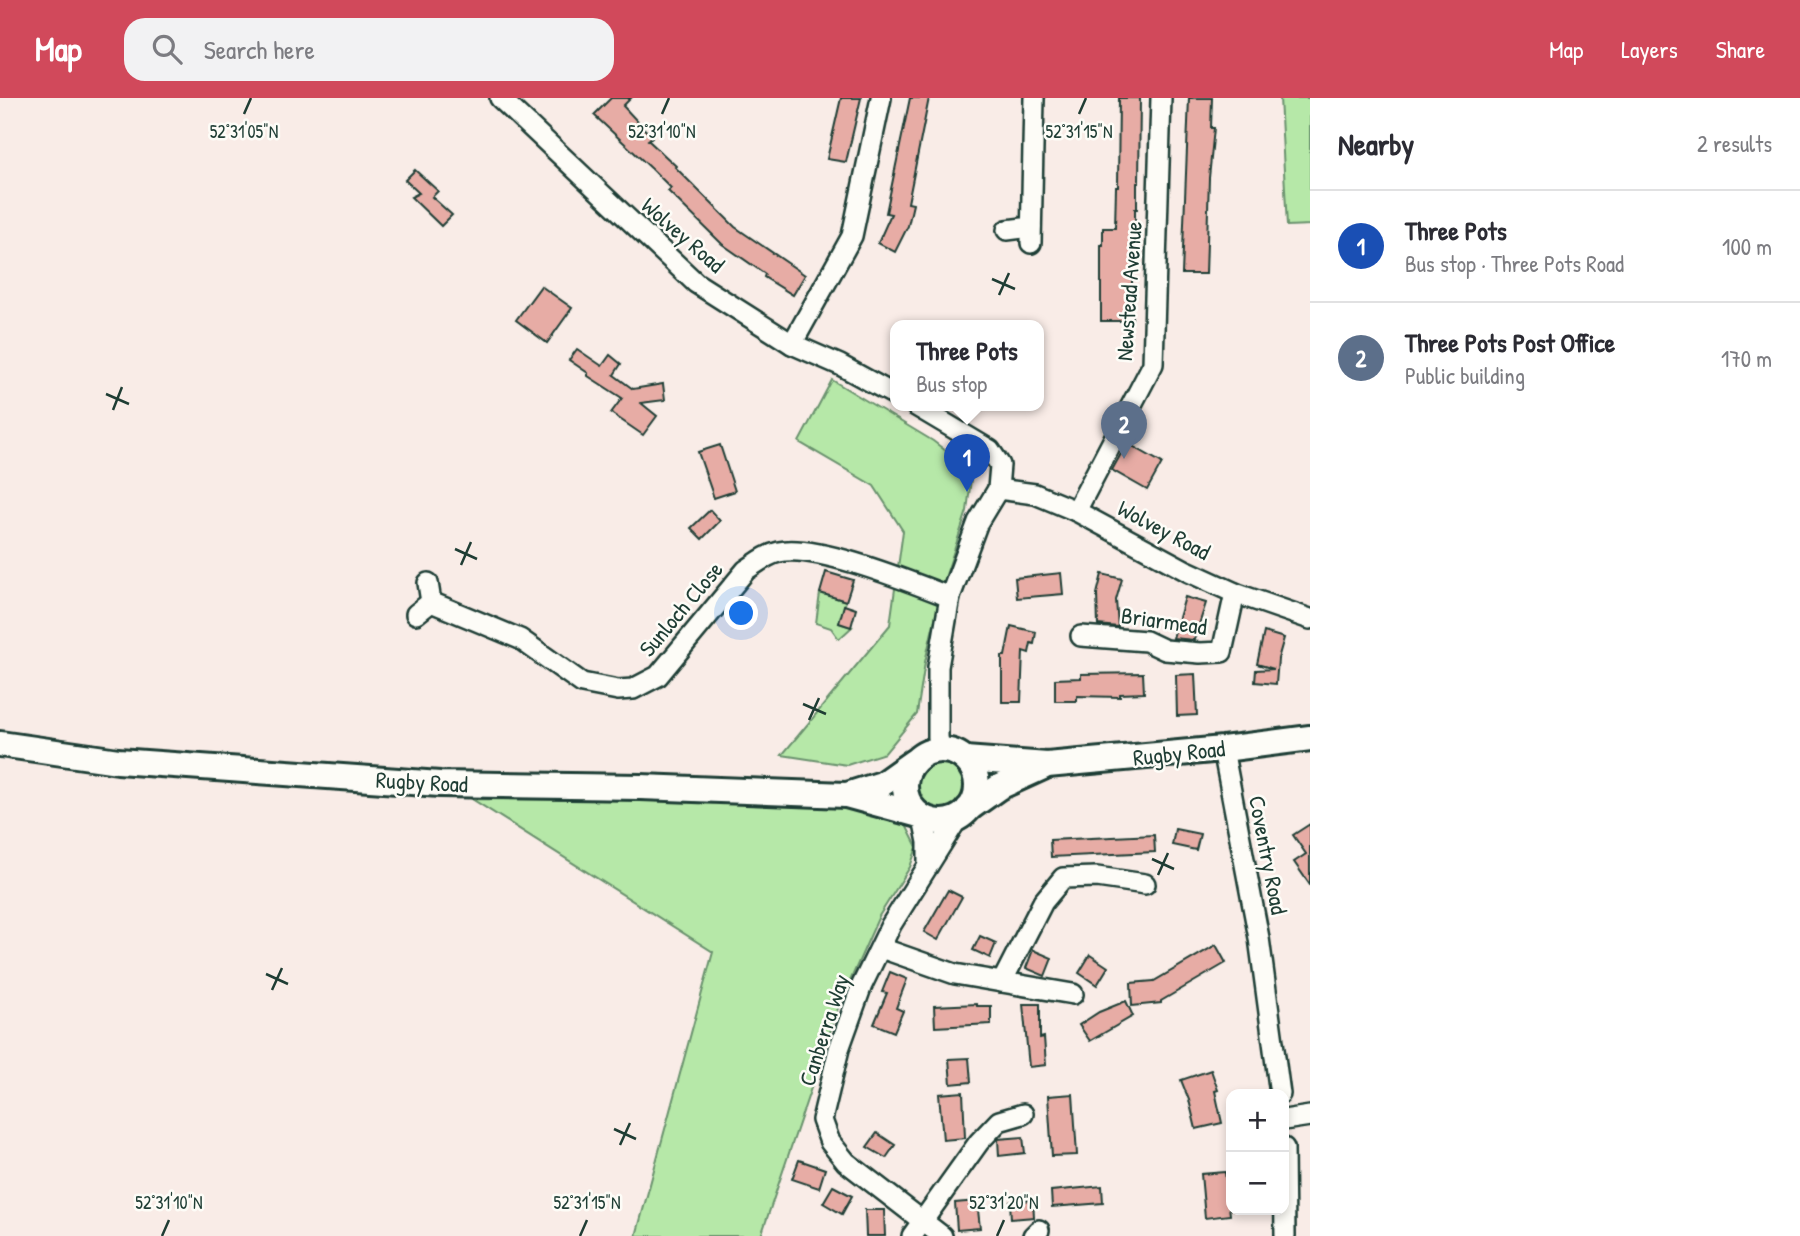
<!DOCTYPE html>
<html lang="en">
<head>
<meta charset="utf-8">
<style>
	:root { --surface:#fff; --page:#f2f2f3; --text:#2b2b33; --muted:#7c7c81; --line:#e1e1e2; --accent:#d1495b }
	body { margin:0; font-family:"Patrick Hand",sans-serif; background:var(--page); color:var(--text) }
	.controls { position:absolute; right:21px; bottom:21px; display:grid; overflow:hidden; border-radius:14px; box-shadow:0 4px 10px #0003 }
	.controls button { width:63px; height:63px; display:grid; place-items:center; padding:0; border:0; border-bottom:2px solid var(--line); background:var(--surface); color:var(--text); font:35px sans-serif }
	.you { position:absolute; left:742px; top:516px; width:24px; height:24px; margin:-18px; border:5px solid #fff; border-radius:50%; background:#1a73e8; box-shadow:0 0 0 10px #1a73e833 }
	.badge { display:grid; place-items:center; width:46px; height:46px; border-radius:50%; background:var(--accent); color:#fff; font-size:23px; font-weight:700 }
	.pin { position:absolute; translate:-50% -58px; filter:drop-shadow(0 2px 4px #0008) }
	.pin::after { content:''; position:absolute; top:37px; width:24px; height:21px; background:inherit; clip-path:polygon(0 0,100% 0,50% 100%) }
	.popup { position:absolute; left:890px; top:222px; width:154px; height:91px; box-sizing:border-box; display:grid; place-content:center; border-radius:14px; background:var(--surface); filter:drop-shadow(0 2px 5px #0005); font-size:23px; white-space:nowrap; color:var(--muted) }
	.popup b { font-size:26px; color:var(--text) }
	.popup::after { content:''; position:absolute; left:50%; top:100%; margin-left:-14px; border:14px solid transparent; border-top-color:var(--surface) }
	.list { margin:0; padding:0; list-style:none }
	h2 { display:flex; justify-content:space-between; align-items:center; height:91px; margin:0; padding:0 28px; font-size:30px }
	h2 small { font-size:23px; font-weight:400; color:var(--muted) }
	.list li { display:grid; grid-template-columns:46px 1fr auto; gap:21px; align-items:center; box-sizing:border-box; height:112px; padding:0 28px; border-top:2px solid var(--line) }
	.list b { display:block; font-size:26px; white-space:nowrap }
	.list p { margin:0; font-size:23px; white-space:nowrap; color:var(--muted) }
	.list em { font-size:23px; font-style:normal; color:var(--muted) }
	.icon { flex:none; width:38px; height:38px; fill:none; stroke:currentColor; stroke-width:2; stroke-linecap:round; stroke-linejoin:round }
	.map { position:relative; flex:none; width:1310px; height:1138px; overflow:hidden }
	header { display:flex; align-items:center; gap:42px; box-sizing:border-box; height:98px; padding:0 35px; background:var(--accent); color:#fff }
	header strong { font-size:33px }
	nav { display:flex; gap:38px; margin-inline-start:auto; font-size:24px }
	.search { width:490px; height:63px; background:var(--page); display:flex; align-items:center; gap:18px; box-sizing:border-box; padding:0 24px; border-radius:21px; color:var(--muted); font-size:26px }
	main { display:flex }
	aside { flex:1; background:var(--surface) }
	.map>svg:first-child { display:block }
	.green { fill:#b6e8a8; stroke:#6a926e; stroke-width:2 }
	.building { fill:#e7aca5; stroke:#1f3d34; stroke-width:2 }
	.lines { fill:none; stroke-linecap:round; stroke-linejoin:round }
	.minor-casing { stroke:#1f3d34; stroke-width:24 }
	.major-casing { stroke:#1f3d34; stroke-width:30 }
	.minor { stroke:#fdfcf7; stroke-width:19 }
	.major { stroke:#fdfcf7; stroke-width:24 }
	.ticks { fill:none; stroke:#1f3d34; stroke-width:2.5 }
	.labels { text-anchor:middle; stroke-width:5; stroke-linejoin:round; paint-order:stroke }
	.street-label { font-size:23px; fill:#1f3d34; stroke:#fdfcf7 }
	.ticks-label { font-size:18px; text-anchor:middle; fill:#1f3d34; stroke:#fdfcf7; stroke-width:5; stroke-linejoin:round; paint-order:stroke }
</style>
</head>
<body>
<header>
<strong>Map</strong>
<div class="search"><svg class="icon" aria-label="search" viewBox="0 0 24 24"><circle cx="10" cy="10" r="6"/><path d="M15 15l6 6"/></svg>Search here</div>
<nav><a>Map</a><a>Layers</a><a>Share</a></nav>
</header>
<main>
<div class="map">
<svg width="1310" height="1138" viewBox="0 0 1310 1138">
	<rect width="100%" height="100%" fill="#f9ece7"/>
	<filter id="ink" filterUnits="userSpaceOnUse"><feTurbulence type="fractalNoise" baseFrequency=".0143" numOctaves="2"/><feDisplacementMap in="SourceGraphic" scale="14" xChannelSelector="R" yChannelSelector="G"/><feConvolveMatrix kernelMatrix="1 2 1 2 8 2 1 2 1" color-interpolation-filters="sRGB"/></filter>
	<g filter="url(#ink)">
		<!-- green -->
		<g class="green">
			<polygon points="1280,0 1310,0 1310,127 1287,128"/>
			<polygon points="832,282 933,343 972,373 967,413 943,486 925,564 917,616 885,655 847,667 782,657 890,527 903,433 874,388 799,344"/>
			<polygon points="820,495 846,503 839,525 852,529 839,541 831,530 816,525"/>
			<circle cx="940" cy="692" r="27"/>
			<polygon points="472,701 761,703 866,710 903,721 917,749 910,769 879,818 838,910 761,1138 636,1138 713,854"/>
		</g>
		<!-- building -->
		<g class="building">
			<polygon points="611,0 631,0 623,8 652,39 648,42 676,68 675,69 735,129 805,177 793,197 764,179 765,176 722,146 668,93 671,90 653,72 594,17"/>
			<polygon points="841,0 861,0 846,64 827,61"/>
			<polygon points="910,0 929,0 908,105 913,106 908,128 895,154 878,145 891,116 886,115"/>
			<polygon points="1119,0 1140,0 1139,85 1137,85 1137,111 1135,111 1135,142 1132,142 1132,223 1101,223 1101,147 1103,147 1103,130 1115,130 1116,89 1118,89"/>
			<polygon points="1189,0 1212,0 1211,30 1214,30 1209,80 1206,176 1182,176"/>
			<polygon points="415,72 438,93 432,99 452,117 441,128 411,99 419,95 405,82"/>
			<polygon points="541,188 572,210 547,245 516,222"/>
			<polygon points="577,251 602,268 610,257 621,266 614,277 633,291 663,286 665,302 641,305 657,318 643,337 611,315 622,300 588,278 588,275 569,262"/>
			<polygon points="1127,345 1162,365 1147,392 1112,372"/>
			<polygon points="720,347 735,393 714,400 698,354"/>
			<polygon points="710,412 720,423 702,441 691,430"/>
			<polygon points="826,474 853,482 846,503 820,495"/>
			<polygon points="1061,475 1063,496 1017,500 1015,480"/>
			<polygon points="1102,476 1122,481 1116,502 1118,529 1098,527 1097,496"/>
			<polygon points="1185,499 1206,505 1194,542 1173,540"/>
			<polygon points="844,507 856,511 851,529 839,525"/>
			<polygon points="1011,528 1036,534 1034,546 1031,545 1029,555 1023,553 1021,604 1002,604 1002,558 1005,558"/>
			<polygon points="1264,534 1284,540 1278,561 1276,586 1255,584 1256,572 1274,571 1257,566"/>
			<polygon points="1143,575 1144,595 1120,596 1120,599 1077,598 1077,603 1055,603 1055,581 1081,580 1081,576"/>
			<polygon points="1195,576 1197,617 1177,618 1176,577"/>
			<polygon points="1310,726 1310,787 1294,764 1306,756 1293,737"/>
			<polygon points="1175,731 1200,736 1196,752 1172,747"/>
			<polygon points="1154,737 1155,754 1051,759 1050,742"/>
			<polygon points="948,792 962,799 938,842 924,834"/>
			<polygon points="980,838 996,845 990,860 973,852"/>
			<polygon points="1216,847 1226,865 1161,903 1161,905 1132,908 1131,885 1154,883"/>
			<polygon points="1033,852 1052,860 1045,878 1026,870"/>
			<polygon points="1090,857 1108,869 1097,887 1079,875"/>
			<polygon points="890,874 907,881 896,910 903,913 894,934 874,926 887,895 882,894"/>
			<polygon points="1126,903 1133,918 1090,943 1079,927 1099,914"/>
			<polygon points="977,906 977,908 991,908 991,926 935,929 934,908"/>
			<polygon points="1023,906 1040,906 1040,940 1044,939 1046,967 1029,969"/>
			<polygon points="969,960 971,984 951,986 949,961"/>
			<polygon points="1211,972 1218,992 1215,993 1222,1025 1196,1031 1189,1002 1181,982"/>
			<polygon points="963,994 965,1040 943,1042 939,996"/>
			<polygon points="1073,996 1077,1057 1052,1058 1048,998"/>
			<polygon points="877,1035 895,1047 886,1060 867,1049"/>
			<polygon points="1023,1039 1025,1055 999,1058 998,1041"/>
			<polygon points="799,1062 825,1071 819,1090 792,1081"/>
			<polygon points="1225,1074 1230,1117 1205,1120 1201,1076"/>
			<polygon points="833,1088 852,1098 842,1116 823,1105"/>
			<polygon points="1102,1088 1103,1105 1052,1109 1051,1093"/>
			<polygon points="1033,1102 1034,1119 1011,1121 1010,1104"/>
			<polygon points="977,1103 980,1130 957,1132 955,1105"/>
			<polygon points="865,1112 884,1112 885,1138 866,1138"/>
		</g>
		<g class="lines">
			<defs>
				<g id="minor">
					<polyline points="500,0 696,185 792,246 840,267 895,297"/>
					<polyline points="1007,132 1031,129"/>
					<polyline points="1031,145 1034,0"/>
					<polyline points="792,246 852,138 881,0"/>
					<polyline points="916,308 990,352 1000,367 998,391 978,424 950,499 938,569 938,639 940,651"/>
					<polyline points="998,391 1035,396 1076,413 1187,473 1235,495 1310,521"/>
					<polyline points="1076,413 1153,266 1161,0"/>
					<path d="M431,504L520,541L582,585L618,592L633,591L658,578L746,472C757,465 766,457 779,454C815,445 913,485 950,499"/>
					<polyline points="416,516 431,504 428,485"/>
					<polyline points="1081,538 1146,543 1165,552 1200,555 1222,554 1235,495"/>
					<polyline points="1223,651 1259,840 1280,996"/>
					<polyline points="923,720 928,744 928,767"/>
					<polyline points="881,850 955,876 1073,896"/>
					<polyline points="1002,884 1043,804 1063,780 1097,779 1145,786"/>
					<polyline points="1284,1022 1310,1018"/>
					<polyline points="1284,1050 1285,1138"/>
					<polyline points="912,1138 979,1044 999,1023 1023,1016"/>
					<polyline points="942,1138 846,1064 830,1044 822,1022 839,951 862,887 891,827 958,720"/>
					<polyline points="1033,1138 1039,1132"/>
				</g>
				<g id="major">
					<polyline points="0,646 118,663 440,686 641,689 846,697 919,717"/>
					<circle cx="941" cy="688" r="36"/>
					<polyline points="965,661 1047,667 1223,651 1310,640"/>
					<polyline points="847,697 882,686 913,664"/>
					<polyline points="968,711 999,689 1043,669"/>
				</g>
			</defs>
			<!-- minor casing -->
			<use href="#minor" class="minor-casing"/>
			<!-- major casing -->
			<use href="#major" class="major-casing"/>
			<!-- minor -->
			<use href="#minor" class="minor"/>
			<!-- major -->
			<use href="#major" class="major"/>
		</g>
	</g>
	<!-- ticks -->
	<path class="ticks" d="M244,16L251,0M662,16L669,0M1079,16L1086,0M992,181L1015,191M999,197L1009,175M106,296L129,306M113,312L122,289M455,451L477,461M461,467L471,444M803,606L826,616M809,622L819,600M1152,761L1174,771M1158,777L1168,755M266,876L288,886M272,892L282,870M614,1031L636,1041M620,1047L630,1025M162,1138L169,1122M580,1138L587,1122M997,1138L1004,1122"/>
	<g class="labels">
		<!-- street labels -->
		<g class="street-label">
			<text transform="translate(683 137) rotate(41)" y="8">Wolvey Road</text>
			<text transform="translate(1129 193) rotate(-86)" y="8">Newstead Avenue</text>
			<text transform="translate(1164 432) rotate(28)" y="8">Wolvey Road</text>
			<text transform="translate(681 511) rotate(-50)" y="8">Sunloch Close</text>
			<text transform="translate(1164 523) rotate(8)" y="8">Briarmead</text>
			<text transform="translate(1179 655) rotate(-6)" y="8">Rugby Road</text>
			<text transform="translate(422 684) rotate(3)" y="8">Rugby Road</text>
			<text transform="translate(1268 757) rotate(79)" y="8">Coventry Road</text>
			<text transform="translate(824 932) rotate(-72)" y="8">Canberra Way</text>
		</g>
	</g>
	<g class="ticks-label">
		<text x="244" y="40">52°31'05"N</text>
		<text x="662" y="40">52°31'10"N</text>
		<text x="1079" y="40">52°31'15"N</text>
		<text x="169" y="1111">52°31'10"N</text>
		<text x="587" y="1111">52°31'15"N</text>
		<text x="1004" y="1111">52°31'20"N</text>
	</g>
</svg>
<div class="controls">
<button>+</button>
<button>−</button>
</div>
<div class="you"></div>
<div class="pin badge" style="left:967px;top:394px;background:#1a4fb4">1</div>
<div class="popup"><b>Three Pots</b>Bus stop</div>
<div class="pin badge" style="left:1124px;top:361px;background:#5c6f8a">2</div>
</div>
<aside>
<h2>Nearby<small>2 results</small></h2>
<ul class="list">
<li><span class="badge" style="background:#1a4fb4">1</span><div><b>Three Pots</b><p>Bus stop · Three Pots Road</p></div><em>100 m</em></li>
<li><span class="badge" style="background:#5c6f8a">2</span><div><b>Three Pots Post Office</b><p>Public building</p></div><em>170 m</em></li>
</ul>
</aside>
</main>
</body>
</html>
